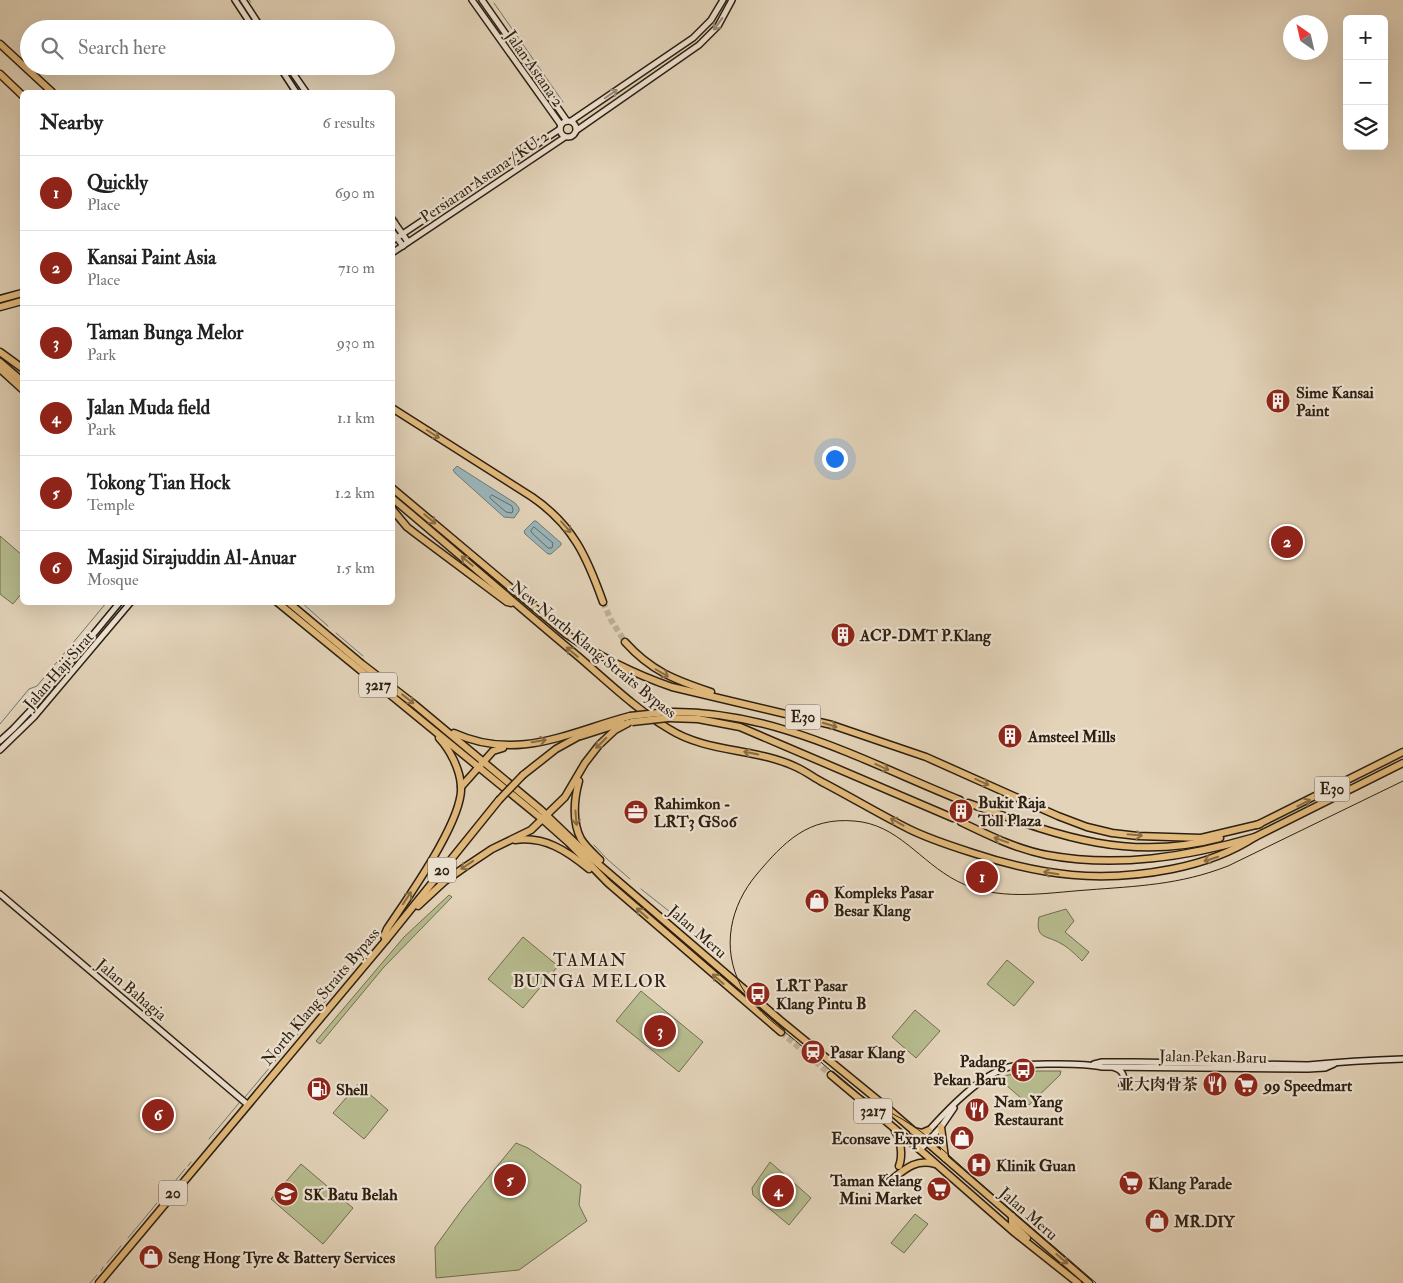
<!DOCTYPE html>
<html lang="en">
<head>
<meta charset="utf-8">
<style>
	:root { --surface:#fff; --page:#f2f2f2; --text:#222; --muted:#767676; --line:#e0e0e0; --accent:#8f2418 }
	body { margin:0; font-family:"IM FELL Double Pica","Noto Serif SC",serif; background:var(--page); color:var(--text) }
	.controls { position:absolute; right:15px; top:15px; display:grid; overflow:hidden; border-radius:8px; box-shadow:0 5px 20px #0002 }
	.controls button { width:45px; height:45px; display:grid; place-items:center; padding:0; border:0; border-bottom:1px solid var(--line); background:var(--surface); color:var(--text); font:25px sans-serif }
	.compass { position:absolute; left:1283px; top:15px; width:45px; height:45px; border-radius:50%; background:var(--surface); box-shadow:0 5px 20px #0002; rotate:326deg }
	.you { position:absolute; left:834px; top:458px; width:18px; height:18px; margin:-12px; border:4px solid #fff; border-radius:50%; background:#1a73e8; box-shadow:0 0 0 8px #1a73e833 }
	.badge { display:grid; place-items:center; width:32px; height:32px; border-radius:50%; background:var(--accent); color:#fff; font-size:16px; font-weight:700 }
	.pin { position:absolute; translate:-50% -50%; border:2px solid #fff; box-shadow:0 1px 5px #0006 }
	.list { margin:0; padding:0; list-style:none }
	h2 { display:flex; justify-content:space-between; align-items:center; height:65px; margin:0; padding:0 20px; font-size:21px }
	h2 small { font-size:16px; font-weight:400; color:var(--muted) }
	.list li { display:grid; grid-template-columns:32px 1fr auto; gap:15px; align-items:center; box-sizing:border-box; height:75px; padding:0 20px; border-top:1px solid var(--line) }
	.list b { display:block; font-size:19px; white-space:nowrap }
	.list p { margin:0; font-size:16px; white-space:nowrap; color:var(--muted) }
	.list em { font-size:16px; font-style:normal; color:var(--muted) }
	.icon { flex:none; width:28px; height:28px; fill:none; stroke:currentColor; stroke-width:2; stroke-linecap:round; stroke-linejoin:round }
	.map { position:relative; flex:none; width:1403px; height:1283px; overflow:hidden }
	.search { position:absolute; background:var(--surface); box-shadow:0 5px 20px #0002; left:20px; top:20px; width:375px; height:55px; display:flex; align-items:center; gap:12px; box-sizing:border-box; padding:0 18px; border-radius:28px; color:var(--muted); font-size:19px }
	.panel { position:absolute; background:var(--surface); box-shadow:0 5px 20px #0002; left:20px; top:90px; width:375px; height:515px; border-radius:8px }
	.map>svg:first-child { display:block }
	.green { fill:#b6bb8e; stroke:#716d4f }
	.water { fill:#9ab5ba; stroke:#6e7976 }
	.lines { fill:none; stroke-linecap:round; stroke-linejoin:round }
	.shore { stroke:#636a65; stroke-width:1 }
	.stream { stroke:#6e7976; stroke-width:1 }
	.highway-tunnel { stroke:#beaf97; stroke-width:6; stroke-dasharray:6 3; stroke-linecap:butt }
	.secondary-casing { stroke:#2c1f10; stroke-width:8 }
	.highway-casing { stroke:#2c1f10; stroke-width:9 }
	.secondary { stroke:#ede2d2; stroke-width:5 }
	.highway { stroke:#e2ba7c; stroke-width:6 }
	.tram { stroke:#2c1f10; stroke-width:1 }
	.highway-bridge-casing { stroke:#2c1f10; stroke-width:9; stroke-linecap:butt }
	.highway-bridge { stroke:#e2ba7c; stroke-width:6 }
	.oneway { stroke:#968a7b }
	.oneway2 { stroke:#876c46 }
	.labels { text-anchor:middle; stroke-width:4.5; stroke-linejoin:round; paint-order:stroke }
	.shield { fill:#ede2d2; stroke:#665a4a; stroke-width:1 }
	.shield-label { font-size:15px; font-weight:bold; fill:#2c1f10 }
	.street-label { font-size:16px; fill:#2c1f10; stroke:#ede2d2 }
	.poi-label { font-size:16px; font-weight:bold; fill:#2c1f10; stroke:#ede2d2; text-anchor:start }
	.neighbourhood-label { font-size:18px; letter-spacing:1px; fill:#2c1f10; stroke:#ede2d2 }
</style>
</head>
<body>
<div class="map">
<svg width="1403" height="1283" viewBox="0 0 1403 1283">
	<rect width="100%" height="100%" fill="#e3d3b9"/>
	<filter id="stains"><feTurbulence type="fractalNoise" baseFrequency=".004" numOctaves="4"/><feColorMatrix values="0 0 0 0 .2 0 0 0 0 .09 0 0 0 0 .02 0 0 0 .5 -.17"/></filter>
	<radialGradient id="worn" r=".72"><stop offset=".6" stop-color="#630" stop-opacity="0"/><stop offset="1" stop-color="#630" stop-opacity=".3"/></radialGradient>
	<!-- green -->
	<g class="green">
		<polygon points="0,536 22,555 22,593 13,604 0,594"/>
		<polygon points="449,895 452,897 384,967 320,1044 316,1041 404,937"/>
		<path d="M1066,909L1074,921L1065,932L1089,952L1082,961C1075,954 1068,947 1060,943C1046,935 1035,939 1039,917Z"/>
		<polygon points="523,937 558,966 523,1008 488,979"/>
		<polygon points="1007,960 1034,982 1014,1006 987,984"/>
		<polygon points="641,991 703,1042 679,1072 616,1021"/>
		<polygon points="915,1010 940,1031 916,1058 892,1037"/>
		<polygon points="1037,1071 1061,1071 1060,1075 1029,1105 998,1078 1008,1075"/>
		<polygon points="358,1084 388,1110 364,1139 333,1113"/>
		<polygon points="516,1143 528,1148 581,1185 579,1205 587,1221 519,1270 436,1278 435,1247 464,1207"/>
		<polygon points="770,1162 811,1198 789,1225 753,1195 752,1188"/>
		<polygon points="301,1164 353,1208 323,1244 271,1199"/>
		<polygon points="915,1214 928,1224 904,1253 891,1243"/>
	</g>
	<!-- water -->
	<g class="water">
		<polygon points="457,466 515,503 519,508 519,511 514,518 504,517 455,473 453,470"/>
		<polygon points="534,521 536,521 561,543 561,545 551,554 548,554 525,534 524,531"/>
	</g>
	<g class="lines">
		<!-- shore -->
		<g class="shore">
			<polygon points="492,495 512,506 513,510 512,513 506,512 491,499 490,497"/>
			<polygon points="534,527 553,543 552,548 548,548 532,533 531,531"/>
		</g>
		<!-- stream -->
		<g class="stream">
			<polyline points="249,0 251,2"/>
			<polyline points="494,3 563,102"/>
			<polyline points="266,26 269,29"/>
			<polyline points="295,66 301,75"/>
			<polyline points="392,213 398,220"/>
			<polyline points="301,602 328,626"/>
			<polyline points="336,633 363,656"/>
			<polyline points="0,724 29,689 37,686 107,602"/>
			<polyline points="594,845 607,859 630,879"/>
			<polyline points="641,889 693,930"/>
			<polyline points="362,956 370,947"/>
			<polyline points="353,968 356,963"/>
			<polyline points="338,986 341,982"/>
			<polyline points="320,1008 331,994"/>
			<polyline points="311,1017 317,1011"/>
			<polyline points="245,1097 306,1024"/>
			<polyline points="209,1139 239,1103"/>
			<polyline points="188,1166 191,1162"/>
			<polyline points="165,1193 185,1169"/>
			<polyline points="159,1200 163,1195"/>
			<polyline points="128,1238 157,1203"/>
			<polyline points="107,1263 121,1246"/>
			<polyline points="101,1271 103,1267"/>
			<polyline points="90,1283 97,1275"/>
		</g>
		<!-- highway-tunnel -->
		<g class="highway-tunnel">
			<polyline points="603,602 611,620 625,642"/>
			<polyline points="781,1032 831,1075"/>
		</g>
		<defs>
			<g id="secondary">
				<polyline points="235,0 254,29"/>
				<polyline points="243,0 262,29"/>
				<polyline points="472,0 561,125"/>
				<polyline points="482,0 567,121"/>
				<polyline points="279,66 296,92"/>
				<polyline points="288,66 306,92"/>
				<circle cx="568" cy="129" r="8"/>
				<polyline points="571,121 693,38 711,20 723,0"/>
				<polyline points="577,130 699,45 718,26 732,0"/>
				<polyline points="392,219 408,242"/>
				<polyline points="392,231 403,246"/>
				<polyline points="392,241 560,129"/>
				<polyline points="392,253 565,137"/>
				<polyline points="0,741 13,729 30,711 120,602"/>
				<polyline points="0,750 34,717 131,602"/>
				<polyline points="0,894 247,1104"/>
				<path d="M1094,1064L1102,1062H1135L1308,1065C1339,1062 1371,1060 1403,1059"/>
				<path d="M1115,1068C1124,1071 1125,1077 1122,1085"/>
				<path d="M915,1146C936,1122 977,1075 1009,1067C1025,1063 1043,1064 1059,1064C1074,1064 1088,1064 1102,1067L1308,1069L1325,1068L1334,1064"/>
				<polyline points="920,1150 941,1127 954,1108"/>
			</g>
			<g id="highway">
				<polyline points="0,44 52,92"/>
				<polyline points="0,74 22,95"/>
				<polyline points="0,299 22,293"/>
				<polyline points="0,307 22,301"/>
				<polyline points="0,352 22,368"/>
				<polyline points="0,362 22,381"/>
				<polyline points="0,369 22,389"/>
				<path d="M392,408L532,497C573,525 587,557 603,602"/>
				<path d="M392,488L566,634C600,657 634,674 672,687L832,725L926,757L1058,816L1087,827L1112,833L1138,836L1201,838L1260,824"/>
				<path d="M392,498C453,549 512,601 573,652C604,678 634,708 669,729C707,753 756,748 796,767C805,771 813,777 822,782C851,797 879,814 909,829C929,839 951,846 973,853C1042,876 1101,883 1172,869C1202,863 1229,854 1255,837"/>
				<polyline points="392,509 407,527 416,534 507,602 511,603"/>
				<polyline points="277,602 542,819 569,843 608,883 781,1032"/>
				<polyline points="288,602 362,664 414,704 540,809 589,856 780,1020 885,1106 1089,1283"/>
				<path d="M625,642C651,671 675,680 711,692"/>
				<path d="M667,712C771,709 866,762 960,800"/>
				<polyline points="668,718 698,719 740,727 953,818"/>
				<path d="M454,733C518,762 569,732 630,716"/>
				<polyline points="581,736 622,723"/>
				<polyline points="523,775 556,749 583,734"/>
				<path d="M579,781C574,799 572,822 581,839C586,847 594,854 600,860"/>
				<polyline points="461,787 493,751 503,748"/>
				<path d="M968,803C1054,834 1126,863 1220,838"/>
				<path d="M961,822C988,835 1016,849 1047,855C1117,868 1187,857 1255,837L1403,763"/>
				<polyline points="1257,825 1403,752"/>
				<path d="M515,840C545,836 567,851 589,869"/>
				<polyline points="418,906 445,881 465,867 492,849 531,830 565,797 585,763 599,745 615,730 628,723"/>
				<path d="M386,940L384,936L387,929C406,900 464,820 461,786C460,769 450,750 439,738"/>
				<polyline points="831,1075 926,1155 1015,1233 1078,1283"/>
				<polyline points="941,1127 945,1158"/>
				<path d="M895,1131C901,1140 903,1156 899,1166"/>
				<polyline points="913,1131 922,1133 929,1130"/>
				<path d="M890,1181C904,1170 916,1158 935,1164"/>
				<polyline points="1012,1216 1012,1223 1027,1238"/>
				<polyline points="99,1283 386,940 499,800"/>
			</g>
		</defs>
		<!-- secondary casing -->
		<use href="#secondary" class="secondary-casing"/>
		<!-- highway casing -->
		<use href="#highway" class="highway-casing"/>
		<!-- secondary -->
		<use href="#secondary" class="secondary"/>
		<!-- highway -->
		<use href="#highway" class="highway"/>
		<!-- tram -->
		<path class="tram" d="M1096,1283C1057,1249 1018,1216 979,1182C958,1164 938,1144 916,1128C898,1115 877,1107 859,1094C840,1080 823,1063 804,1048C783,1029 755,1012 741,986C721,948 730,906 757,874C784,842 808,817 854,821C898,824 920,862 957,881C997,902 1044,893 1087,890C1138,886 1179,885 1228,866L1403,781"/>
		<defs>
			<g id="highway-bridge">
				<polyline points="630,716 667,712"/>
				<polyline points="632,722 668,718"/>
				<polyline points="499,800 523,775"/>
			</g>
		</defs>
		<!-- highway-bridge casing -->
		<use href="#highway-bridge" class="highway-bridge-casing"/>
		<!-- highway-bridge -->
		<use href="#highway-bridge" class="highway-bridge"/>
	</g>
	<!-- one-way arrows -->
	<defs><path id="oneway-shaft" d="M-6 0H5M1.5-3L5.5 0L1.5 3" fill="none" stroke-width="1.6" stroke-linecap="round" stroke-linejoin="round" transform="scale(1.25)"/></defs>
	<g class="oneway">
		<use href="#oneway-shaft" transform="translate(718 24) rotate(126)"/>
		<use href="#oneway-shaft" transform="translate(611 94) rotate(-35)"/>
	</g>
	<g class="oneway2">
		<use href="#oneway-shaft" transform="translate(433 434) rotate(32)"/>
		<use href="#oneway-shaft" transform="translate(430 519) rotate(40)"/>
		<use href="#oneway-shaft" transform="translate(566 527) rotate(49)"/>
		<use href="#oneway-shaft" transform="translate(467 561) rotate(-140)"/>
		<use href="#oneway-shaft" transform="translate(572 652) rotate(-140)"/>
		<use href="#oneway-shaft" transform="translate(662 673) rotate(30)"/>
		<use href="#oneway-shaft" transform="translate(408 699) rotate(38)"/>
		<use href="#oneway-shaft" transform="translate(830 725) rotate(17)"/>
		<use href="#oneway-shaft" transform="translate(539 741) rotate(-9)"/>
		<use href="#oneway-shaft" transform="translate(601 743) rotate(135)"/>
		<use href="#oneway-shaft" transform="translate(751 753) rotate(-169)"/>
		<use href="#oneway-shaft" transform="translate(882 767) rotate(24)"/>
		<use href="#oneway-shaft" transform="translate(982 782) rotate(24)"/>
		<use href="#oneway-shaft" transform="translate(1304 803) rotate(-27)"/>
		<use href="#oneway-shaft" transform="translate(576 818) rotate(85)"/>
		<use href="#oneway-shaft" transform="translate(897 822) rotate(-151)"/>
		<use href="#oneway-shaft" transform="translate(1135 835) rotate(5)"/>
		<use href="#oneway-shaft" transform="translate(1001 840) rotate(-160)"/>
		<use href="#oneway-shaft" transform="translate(1211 859) rotate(162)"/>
		<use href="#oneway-shaft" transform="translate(467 865) rotate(146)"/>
		<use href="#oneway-shaft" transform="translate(1051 873) rotate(-171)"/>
		<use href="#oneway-shaft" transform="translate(407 898) rotate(-56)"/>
		<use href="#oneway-shaft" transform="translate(642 913) rotate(-139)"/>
		<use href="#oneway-shaft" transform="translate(718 979) rotate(-139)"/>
		<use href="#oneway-shaft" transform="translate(1062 1259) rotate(41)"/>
	</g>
	<!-- icons -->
	<defs>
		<symbol id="building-disc" viewBox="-11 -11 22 22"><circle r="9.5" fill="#8f2418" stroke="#ede2d2"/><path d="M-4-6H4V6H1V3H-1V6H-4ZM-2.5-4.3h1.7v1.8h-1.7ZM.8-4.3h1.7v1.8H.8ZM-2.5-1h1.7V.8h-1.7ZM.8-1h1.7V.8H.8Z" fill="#fff"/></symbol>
		<symbol id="office-disc" viewBox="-11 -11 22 22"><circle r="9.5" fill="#8f2418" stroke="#ede2d2"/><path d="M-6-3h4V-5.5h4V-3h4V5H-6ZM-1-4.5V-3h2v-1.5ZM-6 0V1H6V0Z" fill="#fff"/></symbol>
		<symbol id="shop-disc" viewBox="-11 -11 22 22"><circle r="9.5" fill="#8f2418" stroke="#ede2d2"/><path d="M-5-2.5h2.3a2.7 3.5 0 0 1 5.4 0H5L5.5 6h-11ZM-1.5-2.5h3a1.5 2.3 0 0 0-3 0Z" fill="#fff"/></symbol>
		<symbol id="bus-disc" viewBox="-11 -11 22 22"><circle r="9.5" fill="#8f2418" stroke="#ede2d2"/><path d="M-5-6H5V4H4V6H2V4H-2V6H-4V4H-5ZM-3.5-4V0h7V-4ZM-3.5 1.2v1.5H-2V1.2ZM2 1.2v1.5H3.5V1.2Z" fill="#fff"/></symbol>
		<symbol id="station-disc" viewBox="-11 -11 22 22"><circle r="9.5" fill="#8f2418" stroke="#ede2d2"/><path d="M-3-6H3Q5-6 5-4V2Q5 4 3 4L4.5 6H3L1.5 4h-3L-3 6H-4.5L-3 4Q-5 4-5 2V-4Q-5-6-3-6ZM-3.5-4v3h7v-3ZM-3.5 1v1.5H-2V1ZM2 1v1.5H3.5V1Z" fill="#fff"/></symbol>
		<symbol id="restaurant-disc" viewBox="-11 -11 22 22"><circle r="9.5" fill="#8f2418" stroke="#ede2d2"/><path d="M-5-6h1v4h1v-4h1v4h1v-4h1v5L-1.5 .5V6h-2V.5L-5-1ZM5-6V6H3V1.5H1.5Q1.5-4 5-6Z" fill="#fff"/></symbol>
		<symbol id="supermarket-disc" viewBox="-11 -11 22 22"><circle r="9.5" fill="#8f2418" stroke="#ede2d2"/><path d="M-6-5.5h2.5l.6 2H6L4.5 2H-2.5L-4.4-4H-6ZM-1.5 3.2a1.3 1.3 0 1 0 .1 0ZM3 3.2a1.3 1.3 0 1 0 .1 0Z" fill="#fff"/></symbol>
		<symbol id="fuel-disc" viewBox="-11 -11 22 22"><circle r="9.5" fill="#8f2418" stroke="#ede2d2"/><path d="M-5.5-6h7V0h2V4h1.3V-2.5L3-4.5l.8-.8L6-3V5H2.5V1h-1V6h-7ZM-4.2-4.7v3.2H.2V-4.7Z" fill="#fff"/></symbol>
		<symbol id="hospital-disc" viewBox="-11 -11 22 22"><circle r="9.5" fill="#8f2418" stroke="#ede2d2"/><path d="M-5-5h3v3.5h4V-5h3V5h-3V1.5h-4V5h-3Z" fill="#fff"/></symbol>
		<symbol id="school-disc" viewBox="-11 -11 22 22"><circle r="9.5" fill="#8f2418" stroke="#ede2d2"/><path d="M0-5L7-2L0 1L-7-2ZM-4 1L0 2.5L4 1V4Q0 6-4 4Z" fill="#fff"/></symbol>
	</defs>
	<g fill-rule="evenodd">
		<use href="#building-disc" x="1264" y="387" width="28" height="28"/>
		<use href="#building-disc" x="829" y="621" width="28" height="28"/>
		<use href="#building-disc" x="996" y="722" width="28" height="28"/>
		<use href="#building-disc" x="947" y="797" width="28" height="28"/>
		<use href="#office-disc" x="622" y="798" width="28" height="28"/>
		<use href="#shop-disc" x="803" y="887" width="28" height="28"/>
		<use href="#bus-disc" x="744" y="980" width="28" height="28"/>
		<use href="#station-disc" x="799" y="1038" width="28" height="28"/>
		<use href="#bus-disc" x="1009" y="1056" width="28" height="28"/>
		<use href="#restaurant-disc" x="1201" y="1070" width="28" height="28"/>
		<use href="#supermarket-disc" x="1232" y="1071" width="28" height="28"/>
		<use href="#fuel-disc" x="305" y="1075" width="28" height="28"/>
		<use href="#restaurant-disc" x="963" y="1096" width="28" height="28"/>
		<use href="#shop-disc" x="948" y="1124" width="28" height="28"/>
		<use href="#hospital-disc" x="965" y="1151" width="28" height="28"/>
		<use href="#supermarket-disc" x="1117" y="1169" width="28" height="28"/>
		<use href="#supermarket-disc" x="925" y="1175" width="28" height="28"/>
		<use href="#school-disc" x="272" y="1180" width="28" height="28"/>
		<use href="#shop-disc" x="1143" y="1207" width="28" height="28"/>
		<use href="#shop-disc" x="137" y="1243" width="28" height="28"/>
	</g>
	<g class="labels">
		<!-- shield labels -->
		<g class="shield">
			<rect x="359" y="672.5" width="38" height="25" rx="4"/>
			<rect x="785.5" y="704.5" width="35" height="25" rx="4"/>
			<rect x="1314.5" y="776.5" width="35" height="25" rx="4"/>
			<rect x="428" y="857.5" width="28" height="25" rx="4"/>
			<rect x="854" y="1098.5" width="38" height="25" rx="4"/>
			<rect x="159" y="1180.5" width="28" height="25" rx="4"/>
		</g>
		<g class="shield-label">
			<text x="378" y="690">3217</text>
			<text x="803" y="722">E30</text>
			<text x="1332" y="794">E30</text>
			<text x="442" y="875">20</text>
			<text x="873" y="1116">3217</text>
			<text x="173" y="1198">20</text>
		</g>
		<!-- street labels -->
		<g class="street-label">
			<text transform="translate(535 68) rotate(55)" y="6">Jalan Astana 2</text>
			<text transform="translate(484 176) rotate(-34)" y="6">Persiaran Astana / KU 2</text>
			<text transform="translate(594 649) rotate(39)" y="6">New North Klang Straits Bypass</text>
			<text transform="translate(58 670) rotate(-49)" y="6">Jalan Haji Sirat</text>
			<text transform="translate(698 931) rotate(41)" y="6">Jalan Meru</text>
			<text transform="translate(132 989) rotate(40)" y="6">Jalan Bahagia</text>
			<text transform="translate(320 996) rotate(-50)" y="6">North Klang Straits Bypass</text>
			<text transform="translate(1213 1056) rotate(1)" y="6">Jalan Pekan Baru</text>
			<text transform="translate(1029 1213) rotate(41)" y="6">Jalan Meru</text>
		</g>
		<!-- poi labels -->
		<g class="poi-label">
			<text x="1296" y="398">Sime Kansai<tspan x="1296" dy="18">Paint</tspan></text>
			<text x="860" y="641">ACP-DMT P.Klang</text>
			<text x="1028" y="742">Amsteel Mills</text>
			<text x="978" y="808">Bukit Raja<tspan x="978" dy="18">Toll Plaza</tspan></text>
			<text x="654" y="809">Rahimkon -<tspan x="654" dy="18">LRT3 GS06</tspan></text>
			<text x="834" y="898">Kompleks Pasar<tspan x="834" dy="18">Besar Klang</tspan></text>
			<text x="776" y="991">LRT Pasar<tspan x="776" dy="18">Klang Pintu B</tspan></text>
			<text x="830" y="1058">Pasar Klang</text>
			<text x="1006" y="1067" text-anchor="end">Padang<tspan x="1006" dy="18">Pekan Baru</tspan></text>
			<text x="1198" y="1090" text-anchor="end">亚大肉骨茶</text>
			<text x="1264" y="1091">99 Speedmart</text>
			<text x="336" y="1095">Shell</text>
			<text x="994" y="1107">Nam Yang<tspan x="994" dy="18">Restaurant</tspan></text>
			<text x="944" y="1144" text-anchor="end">Econsave Express</text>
			<text x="996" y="1171">Klinik Guan</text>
			<text x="922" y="1186" text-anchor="end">Taman Kelang<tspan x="922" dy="18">Mini Market</tspan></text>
			<text x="1148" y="1189">Klang Parade</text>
			<text x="304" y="1200">SK Batu Belah</text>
			<text x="1174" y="1227">MR.DIY</text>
			<text x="168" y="1263">Seng Hong Tyre &amp; Battery Services</text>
		</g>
		<!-- neighbourhood labels -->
		<g class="neighbourhood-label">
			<text x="590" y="966">TAMAN<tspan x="590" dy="21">BUNGA MELOR</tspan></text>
		</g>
	</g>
	<rect width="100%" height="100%" filter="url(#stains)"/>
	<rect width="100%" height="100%" fill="url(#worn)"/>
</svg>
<div class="controls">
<button>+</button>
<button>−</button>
<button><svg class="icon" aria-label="layers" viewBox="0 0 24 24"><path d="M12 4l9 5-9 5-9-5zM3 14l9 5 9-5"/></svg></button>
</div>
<svg class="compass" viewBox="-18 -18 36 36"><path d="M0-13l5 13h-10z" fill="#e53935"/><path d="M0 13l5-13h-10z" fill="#767676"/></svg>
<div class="you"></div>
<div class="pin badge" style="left:982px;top:877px">1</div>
<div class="pin badge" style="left:1287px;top:542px">2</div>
<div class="pin badge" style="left:660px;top:1031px">3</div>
<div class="pin badge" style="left:778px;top:1191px">4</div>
<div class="pin badge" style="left:510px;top:1180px">5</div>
<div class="pin badge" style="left:158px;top:1115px">6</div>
<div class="search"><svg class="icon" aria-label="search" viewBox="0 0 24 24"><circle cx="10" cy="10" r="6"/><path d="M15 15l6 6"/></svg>Search here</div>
<section class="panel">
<h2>Nearby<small>6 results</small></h2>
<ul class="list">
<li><span class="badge">1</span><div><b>Quickly</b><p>Place</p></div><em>690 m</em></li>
<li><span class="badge">2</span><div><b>Kansai Paint Asia</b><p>Place</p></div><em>710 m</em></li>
<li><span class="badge">3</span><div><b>Taman Bunga Melor</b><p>Park</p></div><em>930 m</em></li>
<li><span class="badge">4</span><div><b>Jalan Muda field</b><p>Park</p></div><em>1.1 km</em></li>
<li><span class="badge">5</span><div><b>Tokong Tian Hock</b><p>Temple</p></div><em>1.2 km</em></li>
<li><span class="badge">6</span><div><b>Masjid Sirajuddin Al-Anuar</b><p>Mosque</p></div><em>1.5 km</em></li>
</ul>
</section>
</div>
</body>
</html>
